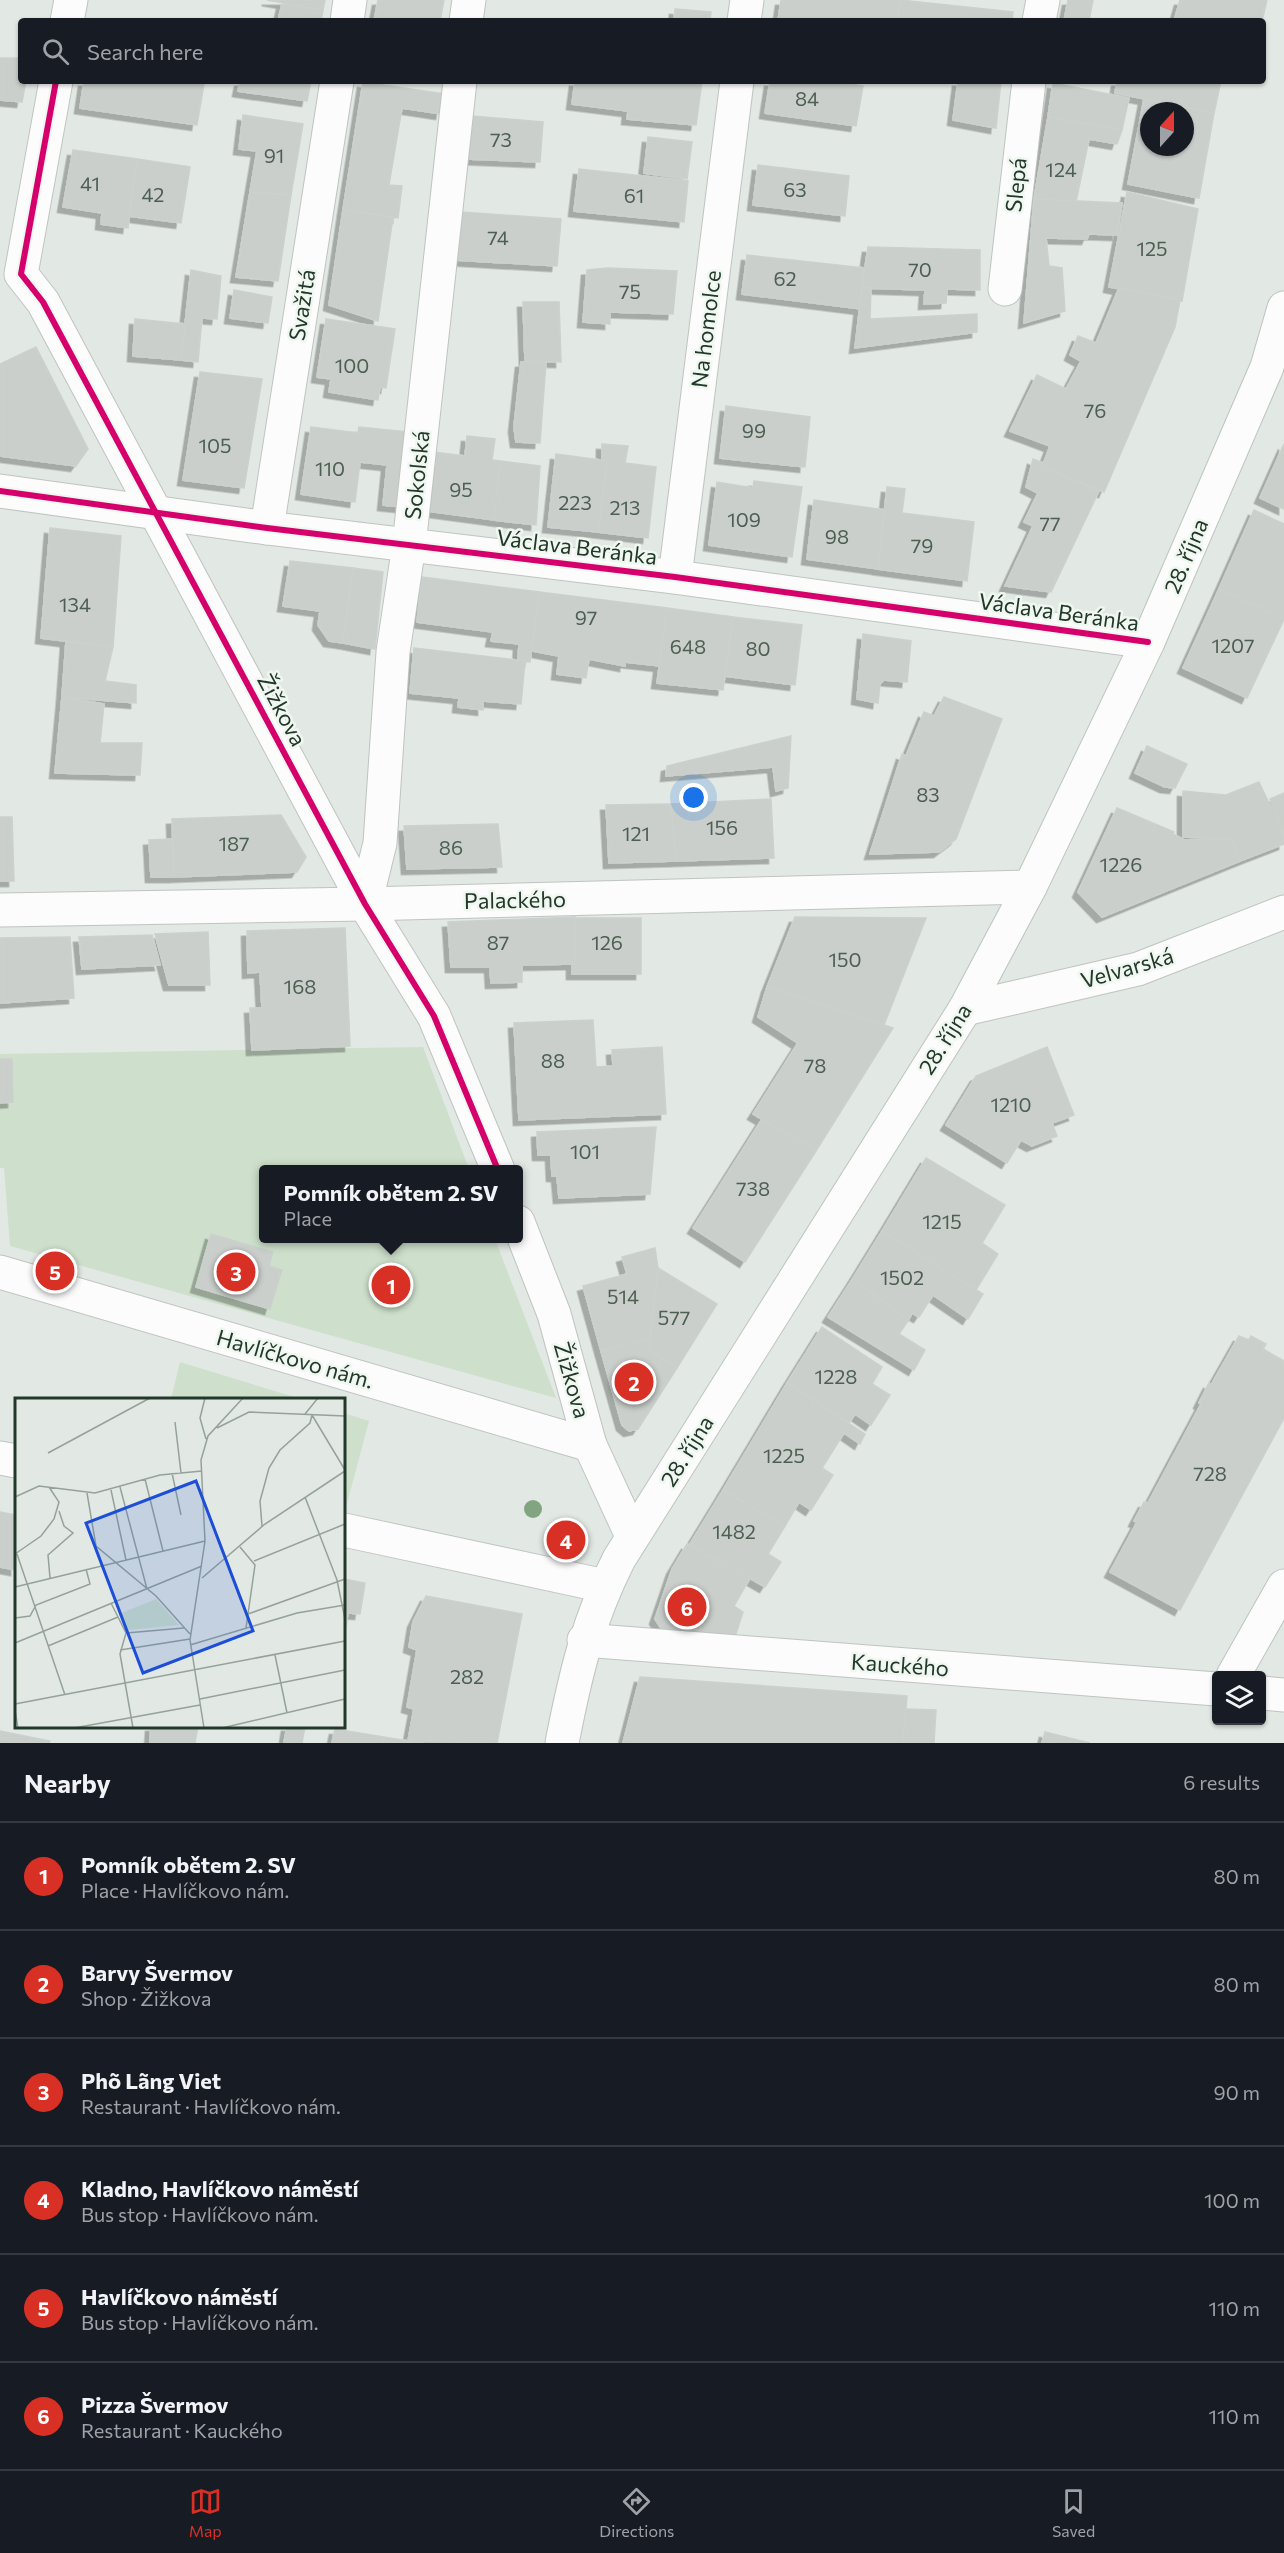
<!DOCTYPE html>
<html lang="en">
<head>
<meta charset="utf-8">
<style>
	:root { --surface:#171b24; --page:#20242c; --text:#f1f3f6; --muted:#9ea1a6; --line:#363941; --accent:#d93025 }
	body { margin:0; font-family:Commissioner,sans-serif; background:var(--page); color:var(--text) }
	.controls { position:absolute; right:18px; bottom:18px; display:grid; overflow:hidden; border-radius:6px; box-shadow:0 2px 4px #0004 }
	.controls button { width:54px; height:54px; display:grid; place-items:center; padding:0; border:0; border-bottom:2px solid var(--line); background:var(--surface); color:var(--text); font:30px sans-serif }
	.compass { position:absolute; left:1140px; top:102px; width:54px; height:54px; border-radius:50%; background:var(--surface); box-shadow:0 2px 4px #0004; rotate:21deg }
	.you { position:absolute; left:694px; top:798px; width:21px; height:21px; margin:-15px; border:4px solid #fff; border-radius:50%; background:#1a73e8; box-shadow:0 0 0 9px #1a73e833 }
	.badge { display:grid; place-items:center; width:39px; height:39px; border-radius:50%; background:var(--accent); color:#fff; font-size:20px; font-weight:700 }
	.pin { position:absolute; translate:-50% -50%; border:3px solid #fff; box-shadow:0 2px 6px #0006 }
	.popup { position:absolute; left:259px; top:1165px; width:264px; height:78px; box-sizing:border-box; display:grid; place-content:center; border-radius:6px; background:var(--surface); filter:drop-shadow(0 2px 4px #0005); font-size:20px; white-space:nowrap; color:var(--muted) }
	.popup b { font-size:22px; color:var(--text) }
	.popup::after { content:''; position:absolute; left:50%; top:100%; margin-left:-12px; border:12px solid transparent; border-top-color:var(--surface) }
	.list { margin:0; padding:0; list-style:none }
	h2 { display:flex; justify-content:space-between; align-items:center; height:78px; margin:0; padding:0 24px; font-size:26px }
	h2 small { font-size:20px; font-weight:400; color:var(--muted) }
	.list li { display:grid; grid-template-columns:39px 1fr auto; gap:18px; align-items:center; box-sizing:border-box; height:108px; padding:0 24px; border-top:2px solid var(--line) }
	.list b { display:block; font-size:22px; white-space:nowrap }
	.list p { margin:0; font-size:20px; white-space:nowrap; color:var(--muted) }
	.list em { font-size:20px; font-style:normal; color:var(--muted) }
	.icon { flex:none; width:33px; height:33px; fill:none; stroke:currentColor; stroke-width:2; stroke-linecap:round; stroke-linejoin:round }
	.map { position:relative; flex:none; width:1284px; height:1743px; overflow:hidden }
	.search { position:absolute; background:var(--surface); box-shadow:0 2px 4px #0004; left:18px; right:18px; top:18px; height:66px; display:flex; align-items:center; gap:15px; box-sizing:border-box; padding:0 21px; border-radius:6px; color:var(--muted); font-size:22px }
	.sheet { height:726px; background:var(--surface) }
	nav { display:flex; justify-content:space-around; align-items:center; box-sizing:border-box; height:84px; border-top:2px solid var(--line); background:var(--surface); font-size:16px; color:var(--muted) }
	nav a { display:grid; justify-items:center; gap:3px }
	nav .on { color:var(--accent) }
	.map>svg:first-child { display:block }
	.green { fill:#cee0cc }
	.building { fill:#cacfcb; stroke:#cbd1cc; stroke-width:1.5; fill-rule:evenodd; filter:url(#shadow) }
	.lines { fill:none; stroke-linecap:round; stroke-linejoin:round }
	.street-casing { stroke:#bfc4c0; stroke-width:35 }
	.secondary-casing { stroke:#bdc4be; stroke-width:35 }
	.street { stroke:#fbfcfb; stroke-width:33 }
	.secondary { stroke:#fbfcfb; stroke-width:33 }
	.cycleway-casing { stroke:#f0f7f1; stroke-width:10 }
	.cycleway { stroke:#d6006c; stroke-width:6 }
	.tree { fill:#80a580 }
	.labels { text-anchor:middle; stroke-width:5; stroke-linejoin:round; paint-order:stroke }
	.number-label { font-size:20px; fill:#4d5f53 }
	.street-label { font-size:22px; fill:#22392a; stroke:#f0f7f1 }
	.inset-road { fill:none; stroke:#95a299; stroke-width:1.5 }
	.view { fill:#1d4ed8; fill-opacity:0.15; stroke:#1d4ed8; stroke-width:3 }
	.inset-edge { fill:none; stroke:#22392a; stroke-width:3 }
</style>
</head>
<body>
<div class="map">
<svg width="1284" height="1743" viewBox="0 0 1284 1743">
	<defs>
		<filter id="shadow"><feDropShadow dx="-5.5" dy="5.5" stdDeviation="0" flood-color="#0004"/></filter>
	</defs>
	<rect width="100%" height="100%" fill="#e2e8e3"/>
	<!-- green -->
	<g class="green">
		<polygon points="423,1047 469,1169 264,1170 264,1238 495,1239 556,1398 10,1246 4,1168 0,1168 0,1054"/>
		<polygon points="180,1362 301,1399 171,1399"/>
		<polygon points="344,1413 369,1421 345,1511 344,1510"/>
	</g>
	<!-- building -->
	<g class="building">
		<polygon points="267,0 325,0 323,10"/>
		<polygon points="378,0 444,0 440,21 374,21"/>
		<polygon points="781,0 900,0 897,21 778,21"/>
		<polygon points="900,0 1013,12 1012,21 897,21"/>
		<polygon points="1068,0 1093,0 1089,21 1064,21"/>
		<polygon points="1180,0 1267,0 1262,21 1174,21"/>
		<polygon points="282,4 323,10 321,21 278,21"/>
		<polygon points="675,9 711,12 710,21 674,21"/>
		<polygon points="0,58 21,58 21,81 26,81 22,102 0,100"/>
		<polygon points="84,81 183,81 204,84 197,125 80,108"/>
		<polygon points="240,81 311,81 307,101 238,91"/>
		<polygon points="575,81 702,81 696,125 627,119 628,111 572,104"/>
		<polygon points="770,81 833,81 863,86 856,126 765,113"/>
		<polygon points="958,81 1001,81 996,128 953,120"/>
		<polygon points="1117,81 1221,81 1214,113 1115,93"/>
		<polygon points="363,82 444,94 441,114 402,108 389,185 402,186 398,218 343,210"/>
		<polygon points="1053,83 1129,98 1122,130 1048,117"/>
		<path d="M1144,99L1214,113L1199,198L1128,184ZM1149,111H1185V147H1149Z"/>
		<polygon points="243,115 303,124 291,195 250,192 257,151 239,149"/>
		<polygon points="471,116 543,122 540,162 466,159"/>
		<polygon points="1048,117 1122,130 1117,144 1089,139 1076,202 1034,199"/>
		<polygon points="648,137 692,142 687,179 644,173"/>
		<polygon points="73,150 137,159 128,228 101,224 102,213 63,207"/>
		<polygon points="137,159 190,167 181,223 129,216"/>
		<polygon points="758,165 849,176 845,216 753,205"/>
		<polygon points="579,169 688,181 684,222 574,211"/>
		<polygon points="250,192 291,195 278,281 236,277"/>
		<polygon points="1127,192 1198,209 1182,301 1109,287"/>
		<polygon points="1034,199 1122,203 1117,235 1089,234 1087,239 1046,238 1049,266 1062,268 1065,311 1024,323"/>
		<polygon points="343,210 393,217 378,321 329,305"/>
		<polygon points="461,212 561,219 557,266 455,260"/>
		<polygon points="868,247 980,250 980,290 947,289 946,303 924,304 925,290 862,288"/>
		<polygon points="747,255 864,268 861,309 742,294"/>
		<polygon points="608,268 677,271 673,314 610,312 610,324 583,322 587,270"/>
		<polygon points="191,270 221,276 217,319 202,318 198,362 181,360"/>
		<polygon points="862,288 871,288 870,319 977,314 977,332 855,348"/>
		<polygon points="1119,288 1180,300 1175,327 1104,492 1042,467 1050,446 1010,431 1037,375 1066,389 1081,361 1070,355 1078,336 1096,343"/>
		<polygon points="234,290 272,297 268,323 230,318"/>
		<polygon points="523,302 559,302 561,362 525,361"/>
		<polygon points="135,319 185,324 181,360 133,356"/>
		<polygon points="326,319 395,329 386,388 380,387 378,400 329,392 331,379 317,377"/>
		<polygon points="36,347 88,449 76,466 0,456 0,364"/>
		<polygon points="521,362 546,362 540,443 516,442 514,427"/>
		<polygon points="200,372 262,379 244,488 183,480"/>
		<polygon points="726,406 810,417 805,467 720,458"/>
		<polygon points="311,427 358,433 359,427 408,432 401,507 383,505 387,465 360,462 355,502 301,494"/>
		<polygon points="467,436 495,439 492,460 500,461 494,520 428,511 434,452 465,456"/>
		<polygon points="602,444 628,446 625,463 656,467 648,538 598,532 607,461 602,460"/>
		<polygon points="1284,444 1284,509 1260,498"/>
		<polygon points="556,454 607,461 598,532 548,527"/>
		<polygon points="1033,459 1043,463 1042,467 1099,491 1051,592 1005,586 1033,526 1024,522 1038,493 1026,487"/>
		<polygon points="500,461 540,466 536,525 494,520"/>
		<polygon points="754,481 802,487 792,557 709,545 717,482 753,488"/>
		<polygon points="887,487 905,489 902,513 974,522 967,581 878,569"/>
		<polygon points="814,500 884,510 878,569 807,559"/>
		<polygon points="1254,510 1284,524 1284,619 1219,589"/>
		<polygon points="50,528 121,536 113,647 41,638"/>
		<polygon points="290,561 353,568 343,643 329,641 318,625 320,611 283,606"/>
		<polygon points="353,568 383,572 375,649 343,643"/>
		<polygon points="422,577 539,592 530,662 518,661 519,644 491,641 493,632 417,622"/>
		<polygon points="1219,589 1284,619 1247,698 1183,668"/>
		<polygon points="539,592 667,608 660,666 625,662 625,666 589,659 586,678 557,674 559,656 532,651"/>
		<polygon points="667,608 733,617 723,690 657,683"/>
		<polygon points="733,617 802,625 795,685 725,676"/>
		<polygon points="863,634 911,641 907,682 884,680 880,684 878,703 857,699"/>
		<polygon points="66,641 113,647 105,681 136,685 136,703 62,697"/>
		<polygon points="414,648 525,661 521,704 483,701 483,710 458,707 459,698 410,693"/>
		<polygon points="62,697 104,704 100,743 142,743 140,775 55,773"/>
		<polygon points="944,697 1002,719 956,839 939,852 870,854 902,754 906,756 924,712 934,716"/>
		<polygon points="791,736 788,788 776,791 773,767 666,776 667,766"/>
		<polygon points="1147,746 1187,764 1175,788 1165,787 1135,773"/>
		<polygon points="1259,782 1284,835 1284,844 1240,861 1232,839 1183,837 1183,791 1226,795"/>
		<polygon points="1284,793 1284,834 1270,799"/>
		<polygon points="771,799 774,858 676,861 671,804"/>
		<polygon points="671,804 676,861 609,863 606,805"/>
		<polygon points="1117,808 1174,832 1173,834 1184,840 1232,839 1240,861 1102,917 1078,892"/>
		<polygon points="281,815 306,857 297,872 174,877 172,819"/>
		<polygon points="0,817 12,817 14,881 0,881"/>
		<polygon points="498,824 502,867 407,869 404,826"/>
		<polygon points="173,839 174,877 151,877 149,840"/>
		<polygon points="575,917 575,964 522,965 522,982 491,983 490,967 451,967 448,922"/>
		<polygon points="795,917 926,918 884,1025 767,987"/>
		<polygon points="575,918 641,918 641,974 572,974 572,964 575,964"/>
		<polygon points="345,928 350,1046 252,1050 250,1008 262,1008 260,972 248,973 247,931"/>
		<polygon points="208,932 210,985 169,985 155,934"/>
		<polygon points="152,935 160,965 82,969 79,937"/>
		<polygon points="70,937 74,998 0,1003 0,938"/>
		<polygon points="767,987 893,1028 816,1151 753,1114 798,1043 758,1017"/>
		<polygon points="593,1020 596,1067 613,1066 612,1050 662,1047 666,1114 519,1120 514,1023"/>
		<polygon points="1047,1047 1074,1115 1052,1123 1057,1136 1032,1146 1021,1140 1007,1163 946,1125 976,1076"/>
		<polygon points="0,1059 12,1059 13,1102 0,1103"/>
		<polygon points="762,1119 816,1151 745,1262 693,1228"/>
		<polygon points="656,1127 650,1194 559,1198 557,1176 552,1176 551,1155 538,1155 537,1132"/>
		<polygon points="926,1158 1005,1205 982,1243 998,1254 976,1290 882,1231"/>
		<polygon points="882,1231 983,1294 968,1319 933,1295 919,1317 912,1313 908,1321 853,1278"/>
		<polygon points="211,1234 273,1252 269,1266 282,1270 270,1309 196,1287"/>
		<polygon points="655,1248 658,1268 650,1338 601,1351 583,1286 627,1274 622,1257"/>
		<polygon points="658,1268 717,1304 677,1368 649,1350"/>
		<polygon points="853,1278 908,1321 899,1334 925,1350 914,1370 828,1317"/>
		<polygon points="822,1327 882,1367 872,1384 890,1395 871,1425 855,1414 849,1423 787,1383"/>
		<polygon points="1239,1336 1249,1340 1251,1336 1266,1344 1263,1349 1284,1361 1284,1418 1180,1610 1110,1572 1137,1522 1134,1521 1144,1502 1148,1503 1201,1404 1199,1403 1209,1383 1211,1385"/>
		<polygon points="650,1338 649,1350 677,1368 638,1429 629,1431 622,1425 601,1351"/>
		<polygon points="787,1383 865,1434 860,1444 844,1433 822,1468 833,1475 811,1510 799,1502 785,1526 723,1490"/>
		<polygon points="723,1490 785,1526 768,1554 781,1562 765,1587 690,1544"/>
		<polygon points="0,1512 16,1515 16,1570 0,1567"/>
		<polygon points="687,1544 749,1580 734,1606 743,1612 735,1637 664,1633 655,1619 672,1569"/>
		<polygon points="344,1579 365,1583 360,1614 348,1613 344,1638"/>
		<polygon points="426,1596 522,1614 497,1743 408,1741 414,1709 407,1707 417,1650 409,1647 413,1622"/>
		<polygon points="640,1677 907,1696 903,1743 623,1743"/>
		<polygon points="906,1709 936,1710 934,1743 903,1743"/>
		<polygon points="151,1726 198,1726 195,1743 150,1743"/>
		<polygon points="287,1726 305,1726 302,1743 284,1743"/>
		<polygon points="335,1729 384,1737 382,1743 332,1743"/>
		<polygon points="0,1731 50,1741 49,1743 0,1743"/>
		<polygon points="1045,1732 1090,1743 1042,1743"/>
		<polygon points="384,1737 408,1741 424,1743 383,1743"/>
	</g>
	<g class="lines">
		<defs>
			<g id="street">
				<polyline points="67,21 71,0"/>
				<polyline points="347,21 350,0"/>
				<polyline points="466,21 469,0"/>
				<polyline points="744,21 747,0"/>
				<polyline points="1039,21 1043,0"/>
				<polyline points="56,81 21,274 43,302 365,904 434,1016 498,1170"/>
				<polyline points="1005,289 1029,81"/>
				<polyline points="0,491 267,528 675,577 1148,642"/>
				<polyline points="267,528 337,81"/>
				<polyline points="675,577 737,81"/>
				<polyline points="365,904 380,843 393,652 409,545 460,81"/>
				<polyline points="0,910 365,904 1030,887"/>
				<polyline points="518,1222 554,1314 590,1445 632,1536"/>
				<polyline points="0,1272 590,1445"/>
				<polyline points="0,1458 16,1461"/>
				<polyline points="344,1530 605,1586"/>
				<polyline points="584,1640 1216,1689"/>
				<polyline points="1233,1676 1284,1586"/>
				<polyline points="1262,1693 1284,1695"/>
			</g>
			<g id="secondary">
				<polyline points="965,1009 1138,969 1284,912"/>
				<path d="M562,1743C575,1676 588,1620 619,1559L965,1009L1030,887L1148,642L1267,367L1284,308"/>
			</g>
		</defs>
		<!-- street casing -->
		<use href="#street" class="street-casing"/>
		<!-- secondary casing -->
		<use href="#secondary" class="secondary-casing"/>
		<!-- street -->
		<use href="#street" class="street"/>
		<!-- secondary -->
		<use href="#secondary" class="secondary"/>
		<defs>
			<g id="cycleway">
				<polyline points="56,81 21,274 43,302 365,904 434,1016 498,1170"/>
				<polyline points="0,491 267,528 675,577 1148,642"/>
			</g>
		</defs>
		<!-- cycleway casing -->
		<use href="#cycleway" class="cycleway-casing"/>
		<!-- cycleway -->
		<use href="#cycleway" class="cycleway"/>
	</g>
	<!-- trees -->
	<circle class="tree" cx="533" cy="1509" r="9"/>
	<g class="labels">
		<!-- number labels -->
		<g class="number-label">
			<text x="807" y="106">84</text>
			<text x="501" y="147">73</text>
			<text x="274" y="163">91</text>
			<text x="1061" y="177">124</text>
			<text x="90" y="191">41</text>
			<text x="795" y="197">63</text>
			<text x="153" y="202">42</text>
			<text x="634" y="203">61</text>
			<text x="498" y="245">74</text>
			<text x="1152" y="256">125</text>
			<text x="920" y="277">70</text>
			<text x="785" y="286">62</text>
			<text x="630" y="299">75</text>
			<text x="352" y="373">100</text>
			<text x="1095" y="418">76</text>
			<text x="754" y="438">99</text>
			<text x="215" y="453">105</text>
			<text x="330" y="476">110</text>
			<text x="461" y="497">95</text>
			<text x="575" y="510">223</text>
			<text x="625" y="515">213</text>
			<text x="744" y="527">109</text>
			<text x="1050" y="531">77</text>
			<text x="837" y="544">98</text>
			<text x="922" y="553">79</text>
			<text x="75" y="612">134</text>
			<text x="586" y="625">97</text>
			<text x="1233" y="653">1207</text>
			<text x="688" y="654">648</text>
			<text x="758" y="656">80</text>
			<text x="928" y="802">83</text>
			<text x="722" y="835">156</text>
			<text x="636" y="841">121</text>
			<text x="234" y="851">187</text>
			<text x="451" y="855">86</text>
			<text x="1121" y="872">1226</text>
			<text x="498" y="950">87</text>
			<text x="607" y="950">126</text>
			<text x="845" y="967">150</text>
			<text x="300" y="994">168</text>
			<text x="553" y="1068">88</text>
			<text x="815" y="1073">78</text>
			<text x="1011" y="1112">1210</text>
			<text x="585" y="1159">101</text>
			<text x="753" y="1196">738</text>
			<text x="942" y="1229">1215</text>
			<text x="902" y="1285">1502</text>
			<text x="623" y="1304">514</text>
			<text x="674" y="1325">577</text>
			<text x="836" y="1384">1228</text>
			<text x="784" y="1463">1225</text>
			<text x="1210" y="1481">728</text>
			<text x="734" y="1539">1482</text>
			<text x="467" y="1684">282</text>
		</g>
		<!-- street labels -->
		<g class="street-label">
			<text transform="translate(1016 185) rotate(-84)" y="8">Slepá</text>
			<text transform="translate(302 305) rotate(-81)" y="8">Svažitá</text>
			<text transform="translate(706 329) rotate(-83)" y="8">Na homolce</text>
			<text transform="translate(417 475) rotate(-84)" y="8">Sokolská</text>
			<text transform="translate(577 547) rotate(7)" y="8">Václava Beránka</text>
			<text transform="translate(1186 556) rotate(-67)" y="8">28. října</text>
			<text transform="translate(1059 612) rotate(8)" y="8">Václava Beránka</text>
			<text transform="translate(282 710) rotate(62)" y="8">Žižkova</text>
			<text transform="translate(515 900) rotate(-1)" y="8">Palackého</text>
			<text transform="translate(1127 968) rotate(-16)" y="8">Velvarská</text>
			<text transform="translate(945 1039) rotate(-58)" y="8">28. října</text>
			<text transform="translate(295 1359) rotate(16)" y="8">Havlíčkovo nám.</text>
			<text transform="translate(572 1380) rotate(74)" y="8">Žižkova</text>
			<text transform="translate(687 1451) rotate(-58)" y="8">28. října</text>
			<text transform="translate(900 1665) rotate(4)" y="8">Kauckého</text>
		</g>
	</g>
	<!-- overview -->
	<g transform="translate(15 1398)">
		<rect width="330" height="330" fill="#e2e8e3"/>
		<path d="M141,201L164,227L113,232L104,216Z" fill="#cee0cc"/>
		<path class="inset-road" d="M190,0L185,20L191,41M290,16L303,0M297,17L330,72M160,24L166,75M202,30L234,14L330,18M33,55L135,0M157,75L166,117M130,81L148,153M105,89L132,191M96,92L111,162M72,95L81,148L141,198L175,236M0,99L24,88L80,95L145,77L187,73M290,99L322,182L330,221M247,128L245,103L254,70L265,52L295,25L297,17M225,149L240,167L231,230M0,156L26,138L39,121L44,104L34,89M2,156L50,297M239,163L330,126M35,180L33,157L58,135L49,128L44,113M187,180L250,126L330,73M0,189L190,143M96,205L111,235L105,256L118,330M233,216L330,181M0,220L15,218L21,207L75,186L71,171M111,235L169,230M0,245L187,168M175,247L282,215L330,207M33,248L103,219M105,252L175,241M260,257L272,315M185,301L330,272M0,306L330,243M0,312L3,330M59,330L185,307M189,330L175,242L190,143L186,62L193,38L228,0M207,330L330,301"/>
		<path class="view" d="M181,83L238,233L128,275L71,125Z"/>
		<rect width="330" height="330" class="inset-edge"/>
	</g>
</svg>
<div class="controls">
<button><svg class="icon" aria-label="layers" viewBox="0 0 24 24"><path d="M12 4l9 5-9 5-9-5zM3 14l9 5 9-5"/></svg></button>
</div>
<svg class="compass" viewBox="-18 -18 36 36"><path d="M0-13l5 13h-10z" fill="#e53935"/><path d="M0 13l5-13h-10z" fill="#9ea1a6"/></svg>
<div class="you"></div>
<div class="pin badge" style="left:391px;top:1285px">1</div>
<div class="popup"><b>Pomník obětem 2. SV</b>Place</div>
<div class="pin badge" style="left:634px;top:1382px">2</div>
<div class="pin badge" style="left:236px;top:1272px">3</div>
<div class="pin badge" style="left:566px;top:1540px">4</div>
<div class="pin badge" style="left:55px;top:1271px">5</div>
<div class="pin badge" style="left:687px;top:1607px">6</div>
<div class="search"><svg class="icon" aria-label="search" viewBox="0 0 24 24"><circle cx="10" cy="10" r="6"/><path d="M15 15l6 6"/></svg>Search here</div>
</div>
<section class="sheet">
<h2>Nearby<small>6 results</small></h2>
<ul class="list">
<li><span class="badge">1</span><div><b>Pomník obětem 2. SV</b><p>Place · Havlíčkovo nám.</p></div><em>80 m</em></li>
<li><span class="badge">2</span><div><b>Barvy Švermov</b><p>Shop · Žižkova</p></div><em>80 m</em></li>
<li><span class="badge">3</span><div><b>Phõ Lãng Viet</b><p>Restaurant · Havlíčkovo nám.</p></div><em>90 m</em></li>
<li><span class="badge">4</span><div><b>Kladno, Havlíčkovo náměstí</b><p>Bus stop · Havlíčkovo nám.</p></div><em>100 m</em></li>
<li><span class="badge">5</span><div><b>Havlíčkovo náměstí</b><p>Bus stop · Havlíčkovo nám.</p></div><em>110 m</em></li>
<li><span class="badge">6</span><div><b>Pizza Švermov</b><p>Restaurant · Kauckého</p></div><em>110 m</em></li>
</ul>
</section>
<nav>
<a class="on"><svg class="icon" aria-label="map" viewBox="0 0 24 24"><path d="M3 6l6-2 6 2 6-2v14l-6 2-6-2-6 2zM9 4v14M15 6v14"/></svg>Map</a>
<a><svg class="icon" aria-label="directions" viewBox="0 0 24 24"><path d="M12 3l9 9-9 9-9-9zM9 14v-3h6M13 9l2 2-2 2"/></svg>Directions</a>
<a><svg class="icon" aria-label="saved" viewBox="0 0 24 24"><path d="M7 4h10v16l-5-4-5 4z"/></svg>Saved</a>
</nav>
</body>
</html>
